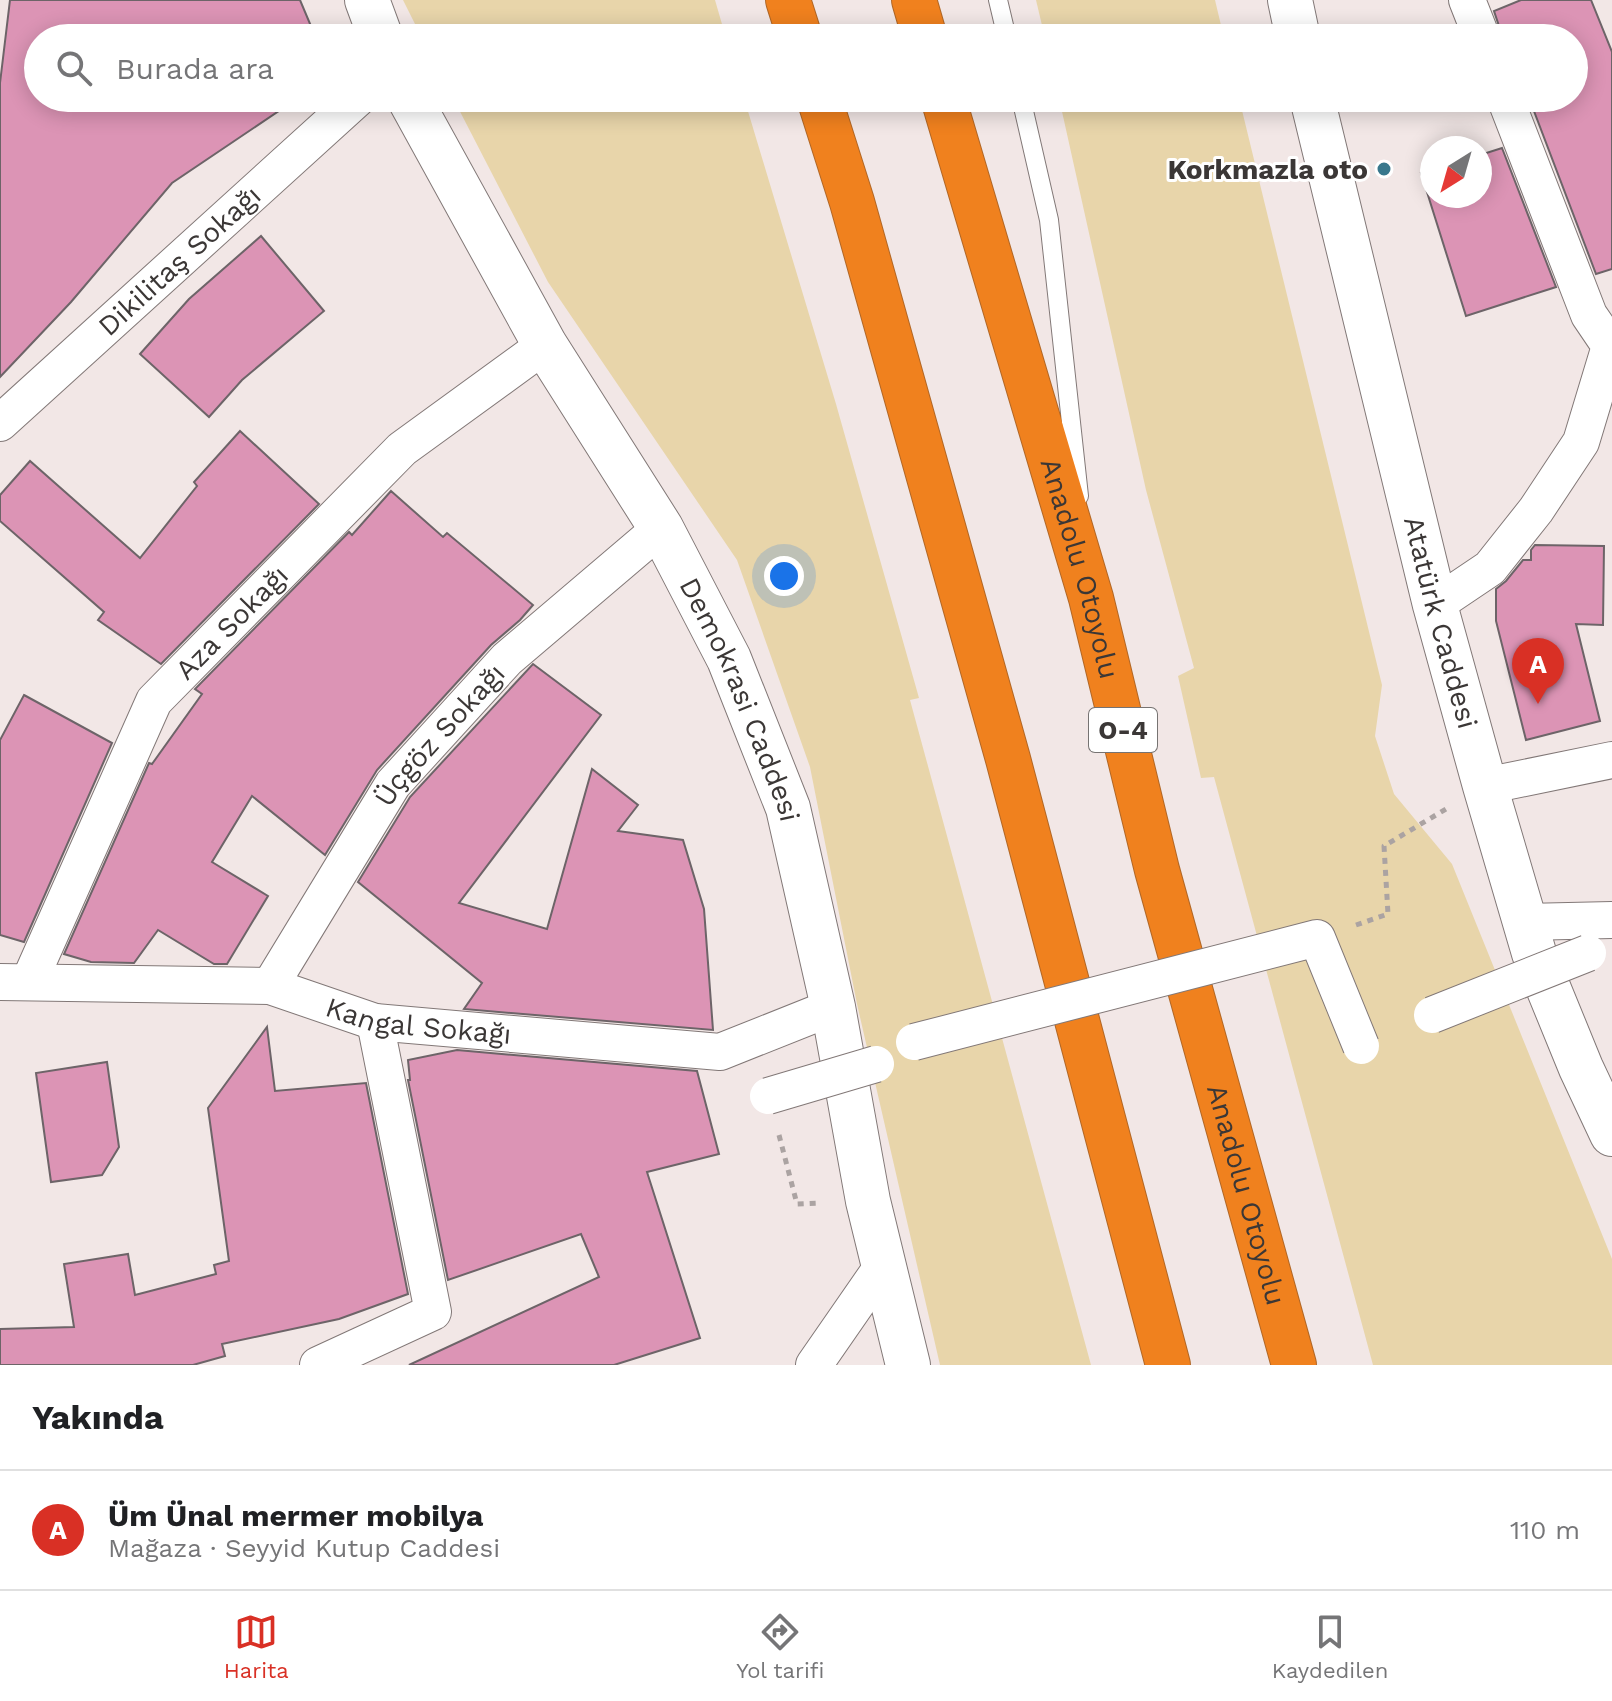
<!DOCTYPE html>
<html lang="tr">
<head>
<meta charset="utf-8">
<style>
	:root { --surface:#fff; --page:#f2f2f2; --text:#202124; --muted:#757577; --line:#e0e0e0; --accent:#d93025 }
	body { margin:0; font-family:"Work Sans",sans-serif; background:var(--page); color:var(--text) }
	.compass { position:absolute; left:1420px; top:136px; width:72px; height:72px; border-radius:50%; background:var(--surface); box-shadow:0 4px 20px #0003; rotate:217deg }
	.you { position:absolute; left:784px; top:576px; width:28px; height:28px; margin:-20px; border:6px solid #fff; border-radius:50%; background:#1a73e8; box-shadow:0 0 0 12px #1a73e833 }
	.badge { display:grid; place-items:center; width:52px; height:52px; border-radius:50%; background:var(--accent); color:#fff; font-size:26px; font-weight:700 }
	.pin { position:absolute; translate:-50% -66px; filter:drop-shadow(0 2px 4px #0008) }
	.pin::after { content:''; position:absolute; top:42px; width:28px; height:24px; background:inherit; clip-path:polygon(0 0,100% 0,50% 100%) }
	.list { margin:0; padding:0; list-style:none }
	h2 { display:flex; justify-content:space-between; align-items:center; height:104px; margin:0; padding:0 32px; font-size:34px }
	h2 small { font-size:26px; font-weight:400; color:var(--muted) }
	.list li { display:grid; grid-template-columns:52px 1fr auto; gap:24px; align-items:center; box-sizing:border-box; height:120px; padding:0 32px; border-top:2px solid var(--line) }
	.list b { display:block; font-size:30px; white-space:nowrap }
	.list p { margin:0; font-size:26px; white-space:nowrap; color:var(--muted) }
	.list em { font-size:26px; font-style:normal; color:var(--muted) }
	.icon { flex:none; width:44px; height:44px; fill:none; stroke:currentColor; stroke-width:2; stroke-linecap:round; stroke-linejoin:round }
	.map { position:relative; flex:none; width:1612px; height:1365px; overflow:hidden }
	.search { position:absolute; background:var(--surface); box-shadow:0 4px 20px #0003; left:24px; right:24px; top:24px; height:88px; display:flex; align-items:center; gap:20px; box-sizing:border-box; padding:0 28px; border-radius:44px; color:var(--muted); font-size:30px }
	.sheet { height:224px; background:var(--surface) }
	nav { display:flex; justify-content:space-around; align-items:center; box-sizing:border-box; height:112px; border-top:2px solid var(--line); background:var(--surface); font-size:22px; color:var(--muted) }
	nav a { display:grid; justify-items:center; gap:4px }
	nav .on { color:var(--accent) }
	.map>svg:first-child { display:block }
	.green { fill:#e8d5aa }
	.building { fill:#dc94b5; stroke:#6d6468; stroke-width:2 }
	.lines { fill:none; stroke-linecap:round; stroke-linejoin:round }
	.lane-casing { stroke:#827877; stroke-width:20 }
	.street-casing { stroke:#827877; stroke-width:38 }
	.secondary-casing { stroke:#827877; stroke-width:46 }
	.highway-casing { stroke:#b16726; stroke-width:46 }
	.path { stroke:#aba3a2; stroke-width:5; stroke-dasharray:6 6; stroke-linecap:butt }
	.lane { stroke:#fff; stroke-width:18 }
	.street { stroke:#fff; stroke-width:36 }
	.secondary { stroke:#fff; stroke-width:44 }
	.highway { stroke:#f0811e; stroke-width:44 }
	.street-bridge-casing { stroke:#827877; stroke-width:38; stroke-linecap:butt }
	.street-bridge { stroke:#fff; stroke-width:36 }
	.poi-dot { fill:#38778c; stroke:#fff; stroke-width:3 }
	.labels { text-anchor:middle; stroke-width:6; stroke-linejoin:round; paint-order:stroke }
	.shield { fill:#fff; stroke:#767372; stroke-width:2 }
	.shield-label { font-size:26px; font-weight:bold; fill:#3b3736 }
	.poi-label { font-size:28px; font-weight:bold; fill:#3b3736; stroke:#fff; text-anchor:end }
	.street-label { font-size:28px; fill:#3b3736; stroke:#fff }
</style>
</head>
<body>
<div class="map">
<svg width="1612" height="1365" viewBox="0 0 1612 1365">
	<rect width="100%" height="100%" fill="#f2e7e6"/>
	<!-- green -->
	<g class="green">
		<polygon points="403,0 715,0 726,38 422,38"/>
		<polygon points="1036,0 1215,0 1224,38 1045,38"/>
		<polygon points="453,98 744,98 836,404 919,698 910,700 1091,1365 940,1365 857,1004 810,767 737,560 548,282"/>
		<polygon points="1059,98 1239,98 1382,685 1375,736 1394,794 1452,864 1612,1259 1612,1365 1373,1365 1214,777 1201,778 1178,676 1194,668 1146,490"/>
	</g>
	<!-- building -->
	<g class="building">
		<polygon points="10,0 300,0 316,38 38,38 38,98 298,98 172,183 71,302 0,377 0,83"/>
		<polygon points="1521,0 1591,0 1612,52 1612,269 1596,274 1529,98 1574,98 1574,38 1503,38 1494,11"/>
		<polygon points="1455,26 1459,38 1431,38 1430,36"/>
		<polygon points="1502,148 1556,287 1466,316 1421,173 1432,170 1432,196 1480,196 1480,155"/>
		<polygon points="261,236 324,311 242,380 209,417 140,354 189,299"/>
		<polygon points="240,431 319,504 161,664 98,620 104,612 0,521 0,495 30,461 140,558 197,486 194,482"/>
		<polygon points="391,491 443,537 447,533 533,605 520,620 491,645 377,770 325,855 252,796 212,862 268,896 227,964 214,964 158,930 134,963 91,962 64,954 149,763 152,764 202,694 195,689 349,532 352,535"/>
		<polygon points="1535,545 1604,546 1603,625 1576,624 1600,721 1526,740 1496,621 1496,589 1506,581 1523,560 1531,560 1531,550"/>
		<polygon points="533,664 601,715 459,903 547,929 592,769 638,805 618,831 683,840 704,909 713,1030 464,1009 482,983 358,882 410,797"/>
		<polygon points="24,695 112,743 24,942 0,935 0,740"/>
		<polygon points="267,1027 275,1091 366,1083 408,1294 339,1319 222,1344 225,1356 193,1365 0,1365 0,1329 74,1327 64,1264 128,1254 135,1295 216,1274 214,1265 229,1261 208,1108"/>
		<polygon points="457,1050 697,1071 719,1154 647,1172 700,1338 614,1365 409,1365 599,1277 581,1234 448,1280 408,1080 410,1080 408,1060"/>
		<polygon points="107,1062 119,1147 102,1175 51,1182 36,1073"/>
	</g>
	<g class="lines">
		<defs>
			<g id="lane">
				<polyline points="998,0 1007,38"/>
				<polyline points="1021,98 1049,220 1079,496"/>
			</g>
			<g id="street">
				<polyline points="1467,0 1482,38"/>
				<path id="s1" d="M0,423L358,98"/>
				<polyline points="1435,605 1490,568 1536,510 1581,442 1610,346 1589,315 1505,98"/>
				<polyline points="1485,786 1612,760"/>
				<polyline points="1525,922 1612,920"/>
				<path id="s2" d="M0,982L270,986L375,1022L720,1052L833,1007"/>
				<path id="s3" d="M29,982L154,701L402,449L545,345"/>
				<path id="s4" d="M270,986L393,784L507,659L661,528"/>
				<polyline points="318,1365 433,1312 375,1022"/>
				<polyline points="814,1365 884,1264"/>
			</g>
			<g id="secondary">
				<polyline points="367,0 381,38"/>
				<polyline points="1290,0 1298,38"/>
				<path id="s5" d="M409,98L545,345L661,528L729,659L788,808L833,1007L868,1201L908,1365"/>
				<path id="s6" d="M1312,98L1435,605L1485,786L1534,953L1581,1068L1612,1134"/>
			</g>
			<g id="highway">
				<polyline points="788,0 800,38"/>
				<polyline points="914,0 925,38"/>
				<polyline points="819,98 852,202 1008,759 1168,1365"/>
				<path id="s7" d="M943,98L1091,598L1157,870L1294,1365"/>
			</g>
		</defs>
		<!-- lane casing -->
		<use href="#lane" class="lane-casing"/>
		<!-- street casing -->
		<use href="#street" class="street-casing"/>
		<!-- secondary casing -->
		<use href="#secondary" class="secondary-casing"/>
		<!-- highway casing -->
		<use href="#highway" class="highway-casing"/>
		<!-- path -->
		<g class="path">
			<polyline points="1356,925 1388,914 1384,846 1446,809"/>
			<polyline points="779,1135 797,1204 821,1203"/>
		</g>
		<!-- lane -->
		<use href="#lane" class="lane"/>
		<!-- street -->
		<use href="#street" class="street"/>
		<!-- secondary -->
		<use href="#secondary" class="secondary"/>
		<!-- highway -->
		<use href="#highway" class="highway"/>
		<defs>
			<g id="street-bridge">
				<polyline points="1432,1015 1588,953"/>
				<polyline points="914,1042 1317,938 1361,1046"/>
				<polyline points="768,1096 876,1064"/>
			</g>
		</defs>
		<!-- street-bridge casing -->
		<use href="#street-bridge" class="street-bridge-casing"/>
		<!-- street-bridge -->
		<use href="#street-bridge" class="street-bridge"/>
	</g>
	<!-- markers -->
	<circle class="poi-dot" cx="1384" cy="169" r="8"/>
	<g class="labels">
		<!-- shield labels -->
		<rect class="shield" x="1089" y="708" width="68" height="44" rx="6"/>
		<g class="shield-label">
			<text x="1123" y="739">O-4</text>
		</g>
		<!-- poi labels -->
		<g class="poi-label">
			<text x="1368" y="179">Korkmazla oto</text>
		</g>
		<!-- street labels -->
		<g class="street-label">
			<text dy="10" stroke="none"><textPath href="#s1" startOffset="242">Dikilitaş Sokağı</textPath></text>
			<text dy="10" stroke="none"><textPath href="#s7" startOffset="490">Anadolu Otoyolu</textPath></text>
			<text dy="10" stroke="none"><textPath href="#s3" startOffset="418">Aza Sokağı</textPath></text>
			<text dy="10" stroke="none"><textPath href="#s6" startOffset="540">Atatürk Caddesi</textPath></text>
			<text dy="10" stroke="none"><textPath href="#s5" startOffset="688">Demokrasi Caddesi</textPath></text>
			<text dy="10" stroke="none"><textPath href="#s4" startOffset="304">Üçgöz Sokağı</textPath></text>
			<text dy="10" stroke="none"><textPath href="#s2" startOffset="424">Kangal Sokağı</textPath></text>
			<text dy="10" stroke="none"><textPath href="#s7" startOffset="1138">Anadolu Otoyolu</textPath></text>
		</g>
	</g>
</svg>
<svg class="compass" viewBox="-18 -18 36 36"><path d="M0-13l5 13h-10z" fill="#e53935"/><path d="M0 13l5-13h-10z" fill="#757577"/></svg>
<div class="you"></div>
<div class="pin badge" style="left:1538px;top:704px">A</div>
<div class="search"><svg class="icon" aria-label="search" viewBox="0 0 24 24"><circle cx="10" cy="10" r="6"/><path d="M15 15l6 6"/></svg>Burada ara</div>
</div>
<section class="sheet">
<h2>Yakında<small></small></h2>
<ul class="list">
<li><span class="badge">A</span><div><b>Üm Ünal mermer mobilya</b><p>Mağaza · Seyyid Kutup Caddesi</p></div><em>110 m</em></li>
</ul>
</section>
<nav>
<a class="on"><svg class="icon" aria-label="map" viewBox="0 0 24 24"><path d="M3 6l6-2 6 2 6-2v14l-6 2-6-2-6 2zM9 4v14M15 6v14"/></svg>Harita</a>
<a><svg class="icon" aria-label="directions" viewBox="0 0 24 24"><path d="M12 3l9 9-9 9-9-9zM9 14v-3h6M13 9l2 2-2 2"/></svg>Yol tarifi</a>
<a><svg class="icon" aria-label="saved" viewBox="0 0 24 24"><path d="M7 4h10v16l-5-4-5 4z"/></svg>Kaydedilen</a>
</nav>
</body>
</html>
